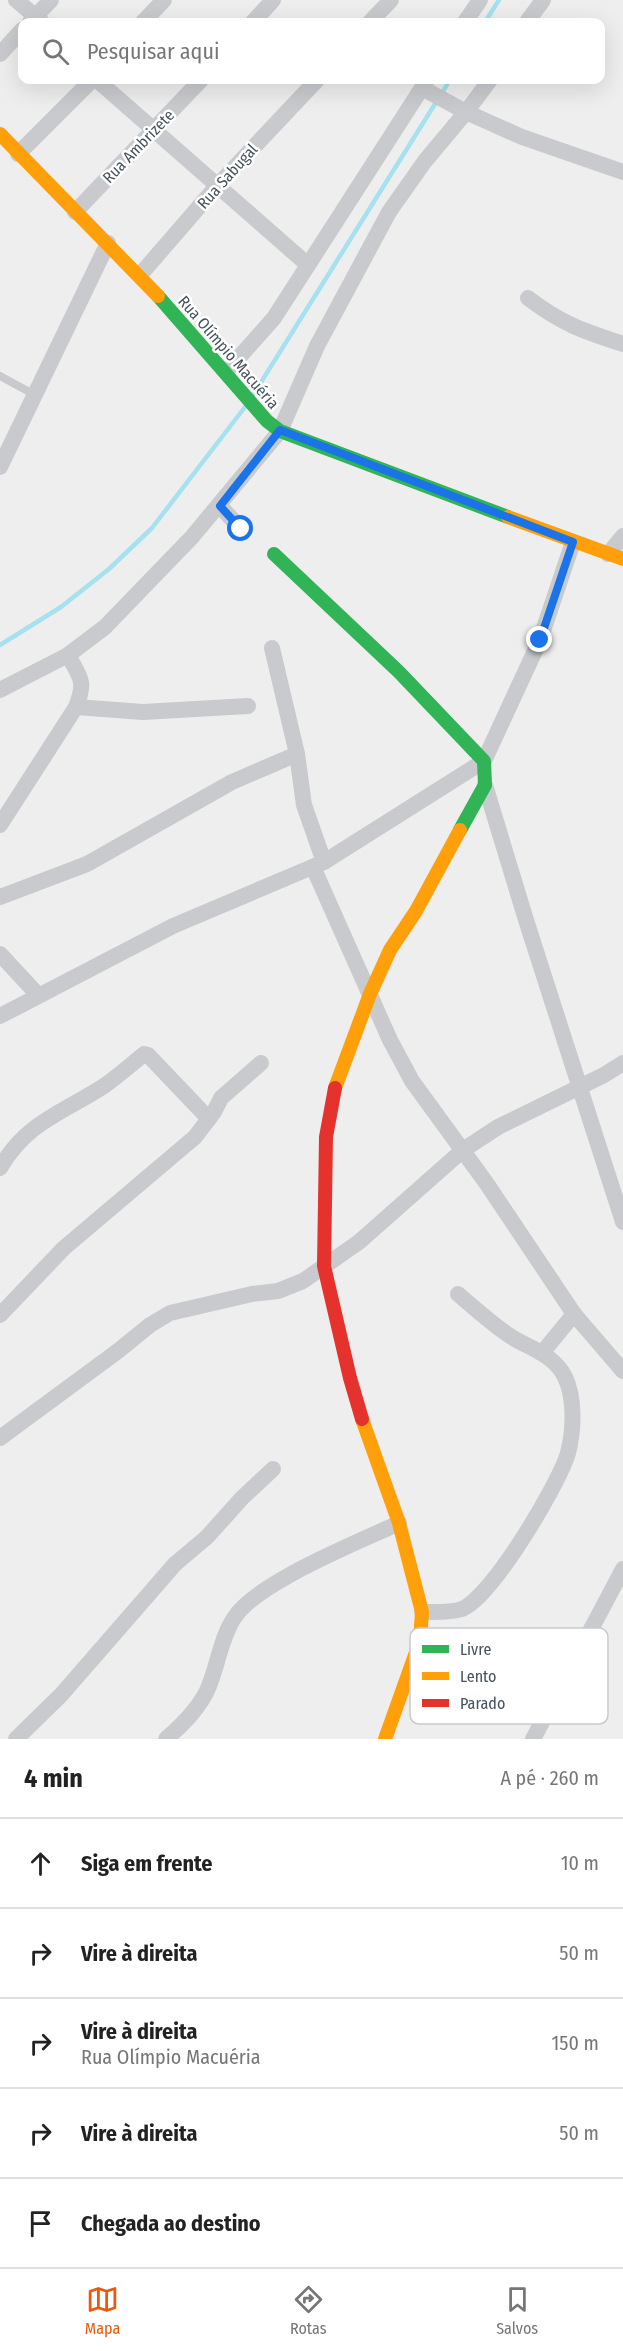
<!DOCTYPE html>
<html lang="pt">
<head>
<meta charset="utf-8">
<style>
	:root { --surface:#fff; --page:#f6f6f6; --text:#222; --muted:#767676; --line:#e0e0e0; --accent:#ea580c }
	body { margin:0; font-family:"Fira Sans Condensed",sans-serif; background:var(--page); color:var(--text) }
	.stop { position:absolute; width:18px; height:18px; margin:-14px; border:4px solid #1a73e8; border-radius:50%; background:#fff }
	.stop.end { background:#1a73e8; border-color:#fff; box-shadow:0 2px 6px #0008 }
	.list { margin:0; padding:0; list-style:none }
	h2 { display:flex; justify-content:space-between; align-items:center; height:78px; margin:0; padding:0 24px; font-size:26px }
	h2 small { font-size:20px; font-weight:400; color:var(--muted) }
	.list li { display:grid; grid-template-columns:39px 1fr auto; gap:18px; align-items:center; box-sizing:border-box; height:90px; padding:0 24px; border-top:2px solid var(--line) }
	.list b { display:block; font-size:22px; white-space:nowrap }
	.list p { margin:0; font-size:20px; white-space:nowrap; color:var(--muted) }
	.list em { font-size:20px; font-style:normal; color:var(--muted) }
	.icon { flex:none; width:33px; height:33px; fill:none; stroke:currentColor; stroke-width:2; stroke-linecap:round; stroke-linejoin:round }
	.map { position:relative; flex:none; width:623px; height:1739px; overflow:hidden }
	.search { position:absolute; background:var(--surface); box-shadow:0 6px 24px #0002; left:18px; right:18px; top:18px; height:66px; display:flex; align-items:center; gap:15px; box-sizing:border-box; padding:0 21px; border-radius:12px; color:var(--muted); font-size:22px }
	.sheet { height:528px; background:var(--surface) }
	nav { display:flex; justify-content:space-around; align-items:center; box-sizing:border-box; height:84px; border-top:2px solid var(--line); background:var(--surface); font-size:16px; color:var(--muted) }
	nav a { display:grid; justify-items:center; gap:3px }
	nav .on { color:var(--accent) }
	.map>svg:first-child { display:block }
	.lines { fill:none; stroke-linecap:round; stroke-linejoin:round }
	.stream { stroke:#a5e1ee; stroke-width:4.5 }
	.lane { stroke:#c8cacd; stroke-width:8 }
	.street { stroke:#c8cacd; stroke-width:16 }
	.fast { stroke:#30b455; stroke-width:14 }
	.slow { stroke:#ff9f0a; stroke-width:14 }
	.jam { stroke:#e5322d; stroke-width:14 }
	.route { stroke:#1a73e8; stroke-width:8 }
	.labels { text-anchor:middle; stroke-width:5; stroke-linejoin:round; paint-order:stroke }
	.street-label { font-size:16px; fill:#45525b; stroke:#fff }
	.key { fill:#fff; stroke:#c7cbce; stroke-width:1.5 }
	.key-label { font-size:16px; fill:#45525b }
</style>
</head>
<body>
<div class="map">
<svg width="623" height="1739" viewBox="0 0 623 1739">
	<rect width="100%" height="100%" fill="#efeeee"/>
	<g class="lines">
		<!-- stream -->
		<g class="stream">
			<polyline points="485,22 499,0"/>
			<polyline points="253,395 450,80"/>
			<polyline points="0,645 61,607 109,569 152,528 245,407"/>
		</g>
		<!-- lane -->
		<polyline class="lane" points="0,376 35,395"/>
		<!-- street -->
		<g class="street">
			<polyline points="16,0 42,22"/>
			<polyline points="30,22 51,0"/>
			<polyline points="143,22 164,0"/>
			<polyline points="253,22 273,0"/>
			<polyline points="370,22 391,0"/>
			<polyline points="465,22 480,0"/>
			<polyline points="527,22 543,0"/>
			<polyline points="0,54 22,30"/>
			<polyline points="97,80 308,265"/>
			<polyline points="422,88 466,112 522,137 623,172"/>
			<polyline points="18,154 92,80"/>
			<polyline points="75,212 201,80"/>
			<polyline points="140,275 217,186 317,80"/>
			<path d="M528,298C562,324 583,331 623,344"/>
			<polyline points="226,372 274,318 427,80"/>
			<polyline points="0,467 108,243"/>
			<polyline points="220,506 241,529"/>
			<polyline points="608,554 623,536"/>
			<polyline points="272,648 297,754 304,805 324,862"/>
			<polyline points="0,690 68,655 105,627 192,537 280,431 317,346 389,212 425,161 466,112 490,80"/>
			<polyline points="76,707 143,712 248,706"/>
			<polyline points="485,785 526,920 623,1222"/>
			<path d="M0,825L76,707C86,681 81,679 68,655"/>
			<polyline points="313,867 390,1040 412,1081 487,1184 574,1314 623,1371"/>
			<polyline points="0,897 87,864 232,782 297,754"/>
			<polyline points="0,954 38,995"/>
			<polyline points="0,1016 173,926 324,862 484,761 540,640 573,542"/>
			<path d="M0,1168C27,1122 62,1113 104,1086C118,1076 131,1065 144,1054L148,1055L209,1119"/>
			<polyline points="0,1315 64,1248 195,1137 214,1112 221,1098 261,1063"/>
			<polyline points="542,1353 574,1314"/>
			<polyline points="0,1438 118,1351 150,1325 170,1313 252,1294 278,1291 303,1281 359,1242 463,1150 498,1127 604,1075 623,1063"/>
			<path d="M422,1612C435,1612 450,1613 462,1609C492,1597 559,1484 568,1453C574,1430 575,1398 565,1377C553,1353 527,1348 507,1334C490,1322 474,1308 458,1294"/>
			<polyline points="16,1739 61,1695 175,1564 207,1537 242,1498 273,1469"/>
			<path d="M166,1739C182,1725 201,1707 209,1686C218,1664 221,1638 234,1618C257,1582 359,1542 399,1523"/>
			<polyline points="533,1739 623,1569"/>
		</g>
		<!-- fast -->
		<g class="fast">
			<polyline points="158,296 267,421 280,431 508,517"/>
			<polyline points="274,554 399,672 484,761 485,785 460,830"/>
		</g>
		<!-- slow -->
		<g class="slow">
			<polyline points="0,134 158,296"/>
			<polyline points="508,517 623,559"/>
			<polyline points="335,1088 370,994 390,950 416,911 460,830"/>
			<polyline points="362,1419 399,1523 422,1612 420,1641 385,1739"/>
		</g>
		<!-- jam -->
		<polyline class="jam" points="335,1088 326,1137 324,1266 350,1378 362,1419"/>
	</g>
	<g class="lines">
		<!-- route -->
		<polyline class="route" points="241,529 220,506 280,430 573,542 540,640"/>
	</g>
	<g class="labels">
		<!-- street labels -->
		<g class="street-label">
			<text transform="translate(138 146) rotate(-46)" y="6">Rua Ambrizete</text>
			<text transform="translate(227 176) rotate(-48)" y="6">Rua Sabugal</text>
			<text transform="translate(229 352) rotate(49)" y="6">Rua Olímpio Macuéria</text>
		</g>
	</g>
	<!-- legend -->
	<rect x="410" y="1628" width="198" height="96" rx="9" class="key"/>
	<rect x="422" y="1645" width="27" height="8" fill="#30b455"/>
	<rect x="422" y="1672" width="27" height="8" fill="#ff9f0a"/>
	<rect x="422" y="1699" width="27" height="8" fill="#e5322d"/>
	<g class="key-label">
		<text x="460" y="1655">Livre</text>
		<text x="460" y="1682">Lento</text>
		<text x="460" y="1709">Parado</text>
	</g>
</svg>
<div class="stop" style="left:241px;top:529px"></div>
<div class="stop end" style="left:540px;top:640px"></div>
<div class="search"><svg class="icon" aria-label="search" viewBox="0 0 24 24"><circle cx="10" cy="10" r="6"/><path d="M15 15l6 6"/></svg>Pesquisar aqui</div>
</div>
<section class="sheet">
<h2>4 min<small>A pé · 260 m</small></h2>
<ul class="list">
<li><svg class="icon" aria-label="ahead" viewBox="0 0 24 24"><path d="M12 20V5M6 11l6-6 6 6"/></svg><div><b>Siga em frente</b></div><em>10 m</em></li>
<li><svg class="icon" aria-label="right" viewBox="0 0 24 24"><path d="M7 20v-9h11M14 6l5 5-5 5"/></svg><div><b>Vire à direita</b></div><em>50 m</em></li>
<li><svg class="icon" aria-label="right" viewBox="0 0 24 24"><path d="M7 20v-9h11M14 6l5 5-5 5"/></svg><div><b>Vire à direita</b><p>Rua Olímpio Macuéria</p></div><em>150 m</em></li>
<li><svg class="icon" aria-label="right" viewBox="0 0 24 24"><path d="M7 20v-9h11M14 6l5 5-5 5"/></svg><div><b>Vire à direita</b></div><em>50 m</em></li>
<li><svg class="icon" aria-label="arrive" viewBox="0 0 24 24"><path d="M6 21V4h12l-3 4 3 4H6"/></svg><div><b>Chegada ao destino</b></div></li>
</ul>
</section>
<nav>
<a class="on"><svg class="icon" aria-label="map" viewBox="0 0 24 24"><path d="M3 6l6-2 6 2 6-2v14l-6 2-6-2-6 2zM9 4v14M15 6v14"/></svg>Mapa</a>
<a><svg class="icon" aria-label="directions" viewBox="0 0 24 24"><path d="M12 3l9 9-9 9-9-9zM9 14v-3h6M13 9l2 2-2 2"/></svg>Rotas</a>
<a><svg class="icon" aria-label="saved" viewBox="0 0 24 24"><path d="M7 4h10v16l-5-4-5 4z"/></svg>Salvos</a>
</nav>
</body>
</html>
